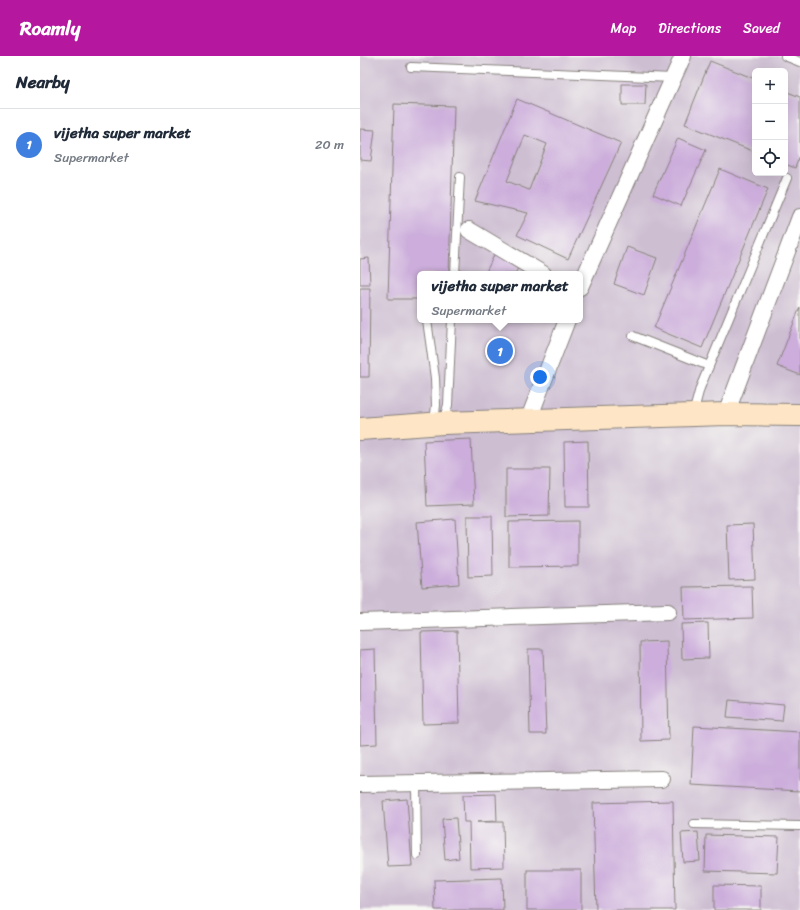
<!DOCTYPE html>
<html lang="en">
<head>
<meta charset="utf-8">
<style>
	:root { --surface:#fff; --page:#f6f6f7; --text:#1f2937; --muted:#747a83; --line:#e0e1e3; --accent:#b5179e }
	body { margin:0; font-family:Sriracha,sans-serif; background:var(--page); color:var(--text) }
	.controls { position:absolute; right:12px; top:12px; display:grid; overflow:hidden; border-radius:6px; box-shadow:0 4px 16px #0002 }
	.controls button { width:36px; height:36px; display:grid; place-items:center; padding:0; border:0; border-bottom:1px solid var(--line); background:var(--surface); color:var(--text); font:20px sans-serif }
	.you { position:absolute; left:180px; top:321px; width:14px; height:14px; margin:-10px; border:3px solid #fff; border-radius:50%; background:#1a73e8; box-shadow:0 0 0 6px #1a73e833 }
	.badge { display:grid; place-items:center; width:26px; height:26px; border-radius:50%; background:var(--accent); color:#fff; font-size:13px; font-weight:700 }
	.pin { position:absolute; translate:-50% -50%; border:2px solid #fff; box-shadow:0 1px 4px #0006 }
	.popup { position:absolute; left:57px; top:215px; width:166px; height:52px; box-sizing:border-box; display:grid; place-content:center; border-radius:6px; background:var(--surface); filter:drop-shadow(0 1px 3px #0005); font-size:13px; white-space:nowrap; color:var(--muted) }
	.popup b { font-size:15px; color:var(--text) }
	.popup::after { content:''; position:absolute; left:50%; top:100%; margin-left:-8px; border:8px solid transparent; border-top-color:var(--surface) }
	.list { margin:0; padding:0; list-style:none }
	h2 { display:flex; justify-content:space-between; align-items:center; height:52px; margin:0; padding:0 16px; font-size:17px }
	h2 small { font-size:13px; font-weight:400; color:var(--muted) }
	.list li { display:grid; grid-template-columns:26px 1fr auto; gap:12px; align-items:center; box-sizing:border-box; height:72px; padding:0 16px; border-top:1px solid var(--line) }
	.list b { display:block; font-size:15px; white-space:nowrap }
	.list p { margin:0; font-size:13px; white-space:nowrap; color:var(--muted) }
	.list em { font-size:13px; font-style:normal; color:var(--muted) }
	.icon { flex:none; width:22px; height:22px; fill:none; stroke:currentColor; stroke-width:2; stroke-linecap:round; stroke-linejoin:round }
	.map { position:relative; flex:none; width:440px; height:854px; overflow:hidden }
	header { display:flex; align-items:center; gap:24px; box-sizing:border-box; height:56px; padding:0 20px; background:var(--accent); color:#fff }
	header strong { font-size:19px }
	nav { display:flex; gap:22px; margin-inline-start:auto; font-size:14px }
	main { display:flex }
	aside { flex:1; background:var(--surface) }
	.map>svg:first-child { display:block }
	.industrial { fill:#cdbed2; fill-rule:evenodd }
	.building { fill:#ccaddb; fill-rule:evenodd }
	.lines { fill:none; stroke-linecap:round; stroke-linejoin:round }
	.lane-casing { stroke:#88827e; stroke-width:10 }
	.street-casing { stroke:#88827e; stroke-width:18 }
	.secondary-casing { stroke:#88827e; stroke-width:24 }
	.lane { stroke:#fff; stroke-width:8 }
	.street { stroke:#fff; stroke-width:16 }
	.secondary { stroke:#fde5c5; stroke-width:22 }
</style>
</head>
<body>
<header>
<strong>Roamly</strong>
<nav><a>Map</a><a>Directions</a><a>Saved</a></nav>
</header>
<main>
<aside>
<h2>Nearby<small></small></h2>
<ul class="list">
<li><span class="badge" style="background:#3f7fe0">1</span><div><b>vijetha super market</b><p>Supermarket</p></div><em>20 m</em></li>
</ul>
</aside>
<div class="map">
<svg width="440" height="854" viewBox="0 0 440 854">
	<rect width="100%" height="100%" fill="#f6f6f2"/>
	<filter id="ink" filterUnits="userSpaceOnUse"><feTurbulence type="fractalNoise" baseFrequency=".025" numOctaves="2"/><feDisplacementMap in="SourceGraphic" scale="8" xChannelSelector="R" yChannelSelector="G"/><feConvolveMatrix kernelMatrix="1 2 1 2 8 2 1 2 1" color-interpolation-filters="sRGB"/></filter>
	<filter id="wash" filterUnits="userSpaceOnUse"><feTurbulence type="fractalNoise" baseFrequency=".012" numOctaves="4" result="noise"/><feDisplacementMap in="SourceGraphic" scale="16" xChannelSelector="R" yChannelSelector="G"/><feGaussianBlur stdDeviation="0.9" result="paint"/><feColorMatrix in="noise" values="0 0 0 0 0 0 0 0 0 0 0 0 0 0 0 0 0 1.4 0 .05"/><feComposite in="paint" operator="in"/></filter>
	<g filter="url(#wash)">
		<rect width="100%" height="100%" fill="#ede1c2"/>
		<!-- industrial -->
		<path class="industrial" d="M0,0H440V854H0ZM395,15H425V117H395ZM60,218H220V264H60Z"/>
		<g id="blocks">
			<!-- building -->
			<g class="building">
				<polygon points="350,5 395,23 395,96 325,68"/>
				<polygon points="262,28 286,28 285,49 262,49"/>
				<polygon points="425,35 440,41 440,99 435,112 425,108"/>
				<path d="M157,43L261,87L208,203L157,179L168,157L115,145ZM165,79L187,88L169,134L147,125Z"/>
				<polygon points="34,48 94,50 89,218 60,218 60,243 28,243"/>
				<polygon points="0,73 15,74 11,105 0,104"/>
				<polygon points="318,82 346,94 321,150 293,138"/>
				<polygon points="360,113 408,133 342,292 294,272"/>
				<polygon points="267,191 297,202 284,239 254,228"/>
				<polygon points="135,197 160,208 155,218 125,218"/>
				<polygon points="9,202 10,229 0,229 0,203"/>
				<polygon points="0,232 10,232 9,321 0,321"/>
				<polygon points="440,251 440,319 417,310"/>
				<polygon points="111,383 114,448 67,450 64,385"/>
				<polygon points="228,385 229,451 205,451 204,386"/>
				<polygon points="146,413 190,413 189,460 146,461"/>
				<polygon points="107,460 132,460 133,520 108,521"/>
				<polygon points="95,463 99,528 62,531 57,466"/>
				<polygon points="218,465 218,510 149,511 149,466"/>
				<polygon points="393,468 395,523 369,524 367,469"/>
				<polygon points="392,530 393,562 324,564 323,531"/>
				<polygon points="348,567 349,602 322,603 321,568"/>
				<polygon points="97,575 99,667 63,668 61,576"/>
				<polygon points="307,585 309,684 281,685 280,586"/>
				<polygon points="15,593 17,688 0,689 0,594"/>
				<polygon points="168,593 183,593 186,678 170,678"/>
				<polygon points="369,644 424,649 422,665 367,661"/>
				<polygon points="334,670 440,676 440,735 331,729"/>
				<polygon points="136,738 137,765 117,766 143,766 144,811 110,812 109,766 104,766 103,739"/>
				<polygon points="47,743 52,810 28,811 23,745"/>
				<polygon points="313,745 315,854 236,854 233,747"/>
				<polygon points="96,762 99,802 85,804 82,763"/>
				<polygon points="338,776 340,805 323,806 321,777"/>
				<polygon points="346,779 419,781 417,817 345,815"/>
				<rect x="167" y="814" width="54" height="40"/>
				<polygon points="142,822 143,854 75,854 74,824"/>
				<polygon points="354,829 401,830 401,854 354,854"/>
			</g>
		</g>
	</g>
	<g filter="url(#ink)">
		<use href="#blocks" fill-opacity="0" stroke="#88827e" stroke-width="1"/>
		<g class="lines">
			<defs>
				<g id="lane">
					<polyline points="425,0 440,6"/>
					<polyline points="51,11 313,22"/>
					<polyline points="95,218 100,121"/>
					<polyline points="67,264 75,322 76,349 74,367"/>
					<polyline points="273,280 349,310"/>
					<polyline points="333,358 340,332 427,122"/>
					<polyline points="83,366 88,349 92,264"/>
					<polyline points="56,727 57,799"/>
					<polyline points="334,768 440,770"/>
				</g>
				<g id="street">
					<polyline points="109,174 183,218"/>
					<polyline points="220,231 323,0"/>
					<polyline points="366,358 440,161"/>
					<polyline points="168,365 207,264"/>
					<polyline points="0,566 308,556"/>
					<polyline points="0,728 302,723"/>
				</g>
				<polyline id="secondary" points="0,373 83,367 366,358 440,359"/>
			</defs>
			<!-- lane casing -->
			<use href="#lane" class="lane-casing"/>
			<!-- street casing -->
			<use href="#street" class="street-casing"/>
			<!-- secondary casing -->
			<use href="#secondary" class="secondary-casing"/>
			<!-- lane -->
			<use href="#lane" class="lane"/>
			<!-- street -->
			<use href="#street" class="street"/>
			<!-- secondary -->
			<use href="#secondary" class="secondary"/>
		</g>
	</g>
</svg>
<div class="controls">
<button>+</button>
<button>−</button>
<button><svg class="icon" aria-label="locate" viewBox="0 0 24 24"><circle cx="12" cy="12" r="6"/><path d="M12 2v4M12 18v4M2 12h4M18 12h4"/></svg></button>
</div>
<div class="you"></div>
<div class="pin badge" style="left:140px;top:295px;background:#3f7fe0">1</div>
<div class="popup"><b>vijetha super market</b>Supermarket</div>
</div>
</main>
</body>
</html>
